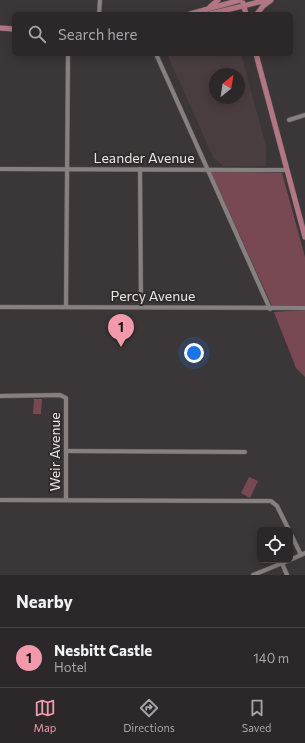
<!DOCTYPE html>
<html lang="en">
<head>
<meta charset="utf-8">
<style>
	:root { --surface:#2c2829; --page:#383435; --text:#f1f3f6; --muted:#a6a6a8; --line:#484446; --accent:#f29aac }
	body { margin:0; font-family:Commissioner,sans-serif; background:var(--page); color:var(--text) }
	.controls { position:absolute; right:12px; bottom:12px; display:grid; overflow:hidden; border-radius:6px; box-shadow:0 2px 10px #0003 }
	.controls button { width:36px; height:36px; display:grid; place-items:center; padding:0; border:0; border-bottom:1px solid var(--line); background:var(--surface); color:var(--text); font:20px sans-serif }
	.compass { position:absolute; left:209px; top:68px; width:36px; height:36px; border-radius:50%; background:var(--surface); box-shadow:0 2px 10px #0003; rotate:30deg }
	.you { position:absolute; left:194px; top:353px; width:14px; height:14px; margin:-10px; border:3px solid #fff; border-radius:50%; background:#1a73e8; box-shadow:0 0 0 6px #1a73e833 }
	.badge { display:grid; place-items:center; width:26px; height:26px; border-radius:50%; background:var(--accent); color:#111; font-size:13px; font-weight:700 }
	.pin { position:absolute; translate:-50% -33px; filter:drop-shadow(0 1px 2px #0008) }
	.pin::after { content:''; position:absolute; top:21px; width:14px; height:12px; background:inherit; clip-path:polygon(0 0,100% 0,50% 100%) }
	.list { margin:0; padding:0; list-style:none }
	h2 { display:flex; justify-content:space-between; align-items:center; height:52px; margin:0; padding:0 16px; font-size:17px }
	h2 small { font-size:13px; font-weight:400; color:var(--muted) }
	.list li { display:grid; grid-template-columns:26px 1fr auto; gap:12px; align-items:center; box-sizing:border-box; height:60px; padding:0 16px; border-top:1px solid var(--line) }
	.list b { display:block; font-size:15px; white-space:nowrap }
	.list p { margin:0; font-size:13px; white-space:nowrap; color:var(--muted) }
	.list em { font-size:13px; font-style:normal; color:var(--muted) }
	.icon { flex:none; width:22px; height:22px; fill:none; stroke:currentColor; stroke-width:2; stroke-linecap:round; stroke-linejoin:round }
	.map { position:relative; flex:none; width:305px; height:575px; overflow:hidden }
	.search { position:absolute; background:var(--surface); box-shadow:0 2px 10px #0003; left:12px; right:12px; top:12px; height:44px; display:flex; align-items:center; gap:10px; box-sizing:border-box; padding:0 14px; border-radius:6px; color:var(--muted); font-size:15px }
	.sheet { height:112px; background:var(--surface) }
	nav { display:flex; justify-content:space-around; align-items:center; box-sizing:border-box; height:56px; border-top:1px solid var(--line); background:var(--surface); font-size:11px; color:var(--muted) }
	nav a { display:grid; justify-items:center; gap:2px }
	nav .on { color:var(--accent) }
	.map>svg:first-child { display:block }
	.built { fill:#493d3f; fill-rule:evenodd }
	.green { fill:#794953 }
	.lines { fill:none; stroke-linecap:round; stroke-linejoin:round }
	.minor-casing { stroke:#595556; stroke-width:5 }
	.major-casing { stroke:#595556; stroke-width:6 }
	.minor { stroke:#868081; stroke-width:4 }
	.major { stroke:#b37684; stroke-width:5 }
	.labels { text-anchor:middle; stroke-width:4; stroke-linejoin:round; paint-order:stroke }
	.street-label { font-size:14px; fill:#e8e5e5; stroke:#312c2d }
</style>
</head>
<body>
<div class="map">
<svg width="305" height="575" viewBox="0 0 305 575">
	<rect width="100%" height="100%" fill="#3b3637"/>
	<!-- built -->
	<path class="built" d="M167,54H241L266,146V166H223L213,157ZM215,74H239V98H215Z"/>
	<!-- green -->
	<g class="green">
		<polygon points="212,171 282,173 305,257 305,306 272,306 211,173"/>
		<polygon points="305,310 305,377 296,368 274,312"/>
		<polygon points="34,399 42,399 41,414 33,414"/>
		<polygon points="249,477 258,481 250,498 241,493"/>
	</g>
	<g class="lines">
		<defs>
			<g id="minor">
				<polyline points="99,14 100,0"/>
				<polyline points="156,54 270,309"/>
				<polyline points="289,120 305,115"/>
				<polyline points="0,169 287,170"/>
				<polyline points="140,169 141,307"/>
				<polyline points="66,306 68,54"/>
				<polyline points="0,307 305,308"/>
				<polyline points="0,396 60,395 66,398 66,500"/>
				<polyline points="66,451 245,452"/>
				<polyline points="0,500 271,501 277,506 289,530"/>
				<polyline points="290,532 301,555"/>
				<polyline points="290,560 305,553"/>
				<polyline points="282,563 287,575"/>
				<polyline points="253,575 290,560"/>
			</g>
			<g id="major">
				<polyline points="243,3 246,14"/>
				<polyline points="210,7 218,0"/>
				<polyline points="190,14 240,0"/>
				<polyline points="210,14 267,0"/>
				<polyline points="257,14 263,6 271,0"/>
				<polyline points="0,28 14,29"/>
				<polyline points="256,54 305,237"/>
			</g>
		</defs>
		<!-- minor casing -->
		<use href="#minor" class="minor-casing"/>
		<!-- major casing -->
		<use href="#major" class="major-casing"/>
		<!-- minor -->
		<use href="#minor" class="minor"/>
		<!-- major -->
		<use href="#major" class="major"/>
	</g>
	<g class="labels">
		<!-- street labels -->
		<g class="street-label">
			<text x="144" y="163">Leander Avenue</text>
			<text x="153" y="301">Percy Avenue</text>
			<text transform="translate(55 452) rotate(-90)" y="5">Weir Avenue</text>
		</g>
	</g>
</svg>
<div class="controls">
<button><svg class="icon" aria-label="locate" viewBox="0 0 24 24"><circle cx="12" cy="12" r="6"/><path d="M12 2v4M12 18v4M2 12h4M18 12h4"/></svg></button>
</div>
<svg class="compass" viewBox="-18 -18 36 36"><path d="M0-13l5 13h-10z" fill="#e53935"/><path d="M0 13l5-13h-10z" fill="#a6a6a8"/></svg>
<div class="you"></div>
<div class="pin badge" style="left:121px;top:347px">1</div>
<div class="search"><svg class="icon" aria-label="search" viewBox="0 0 24 24"><circle cx="10" cy="10" r="6"/><path d="M15 15l6 6"/></svg>Search here</div>
</div>
<section class="sheet">
<h2>Nearby<small></small></h2>
<ul class="list">
<li><span class="badge">1</span><div><b>Nesbitt Castle</b><p>Hotel</p></div><em>140 m</em></li>
</ul>
</section>
<nav>
<a class="on"><svg class="icon" aria-label="map" viewBox="0 0 24 24"><path d="M3 6l6-2 6 2 6-2v14l-6 2-6-2-6 2zM9 4v14M15 6v14"/></svg>Map</a>
<a><svg class="icon" aria-label="directions" viewBox="0 0 24 24"><path d="M12 3l9 9-9 9-9-9zM9 14v-3h6M13 9l2 2-2 2"/></svg>Directions</a>
<a><svg class="icon" aria-label="saved" viewBox="0 0 24 24"><path d="M7 4h10v16l-5-4-5 4z"/></svg>Saved</a>
</nav>
</body>
</html>
